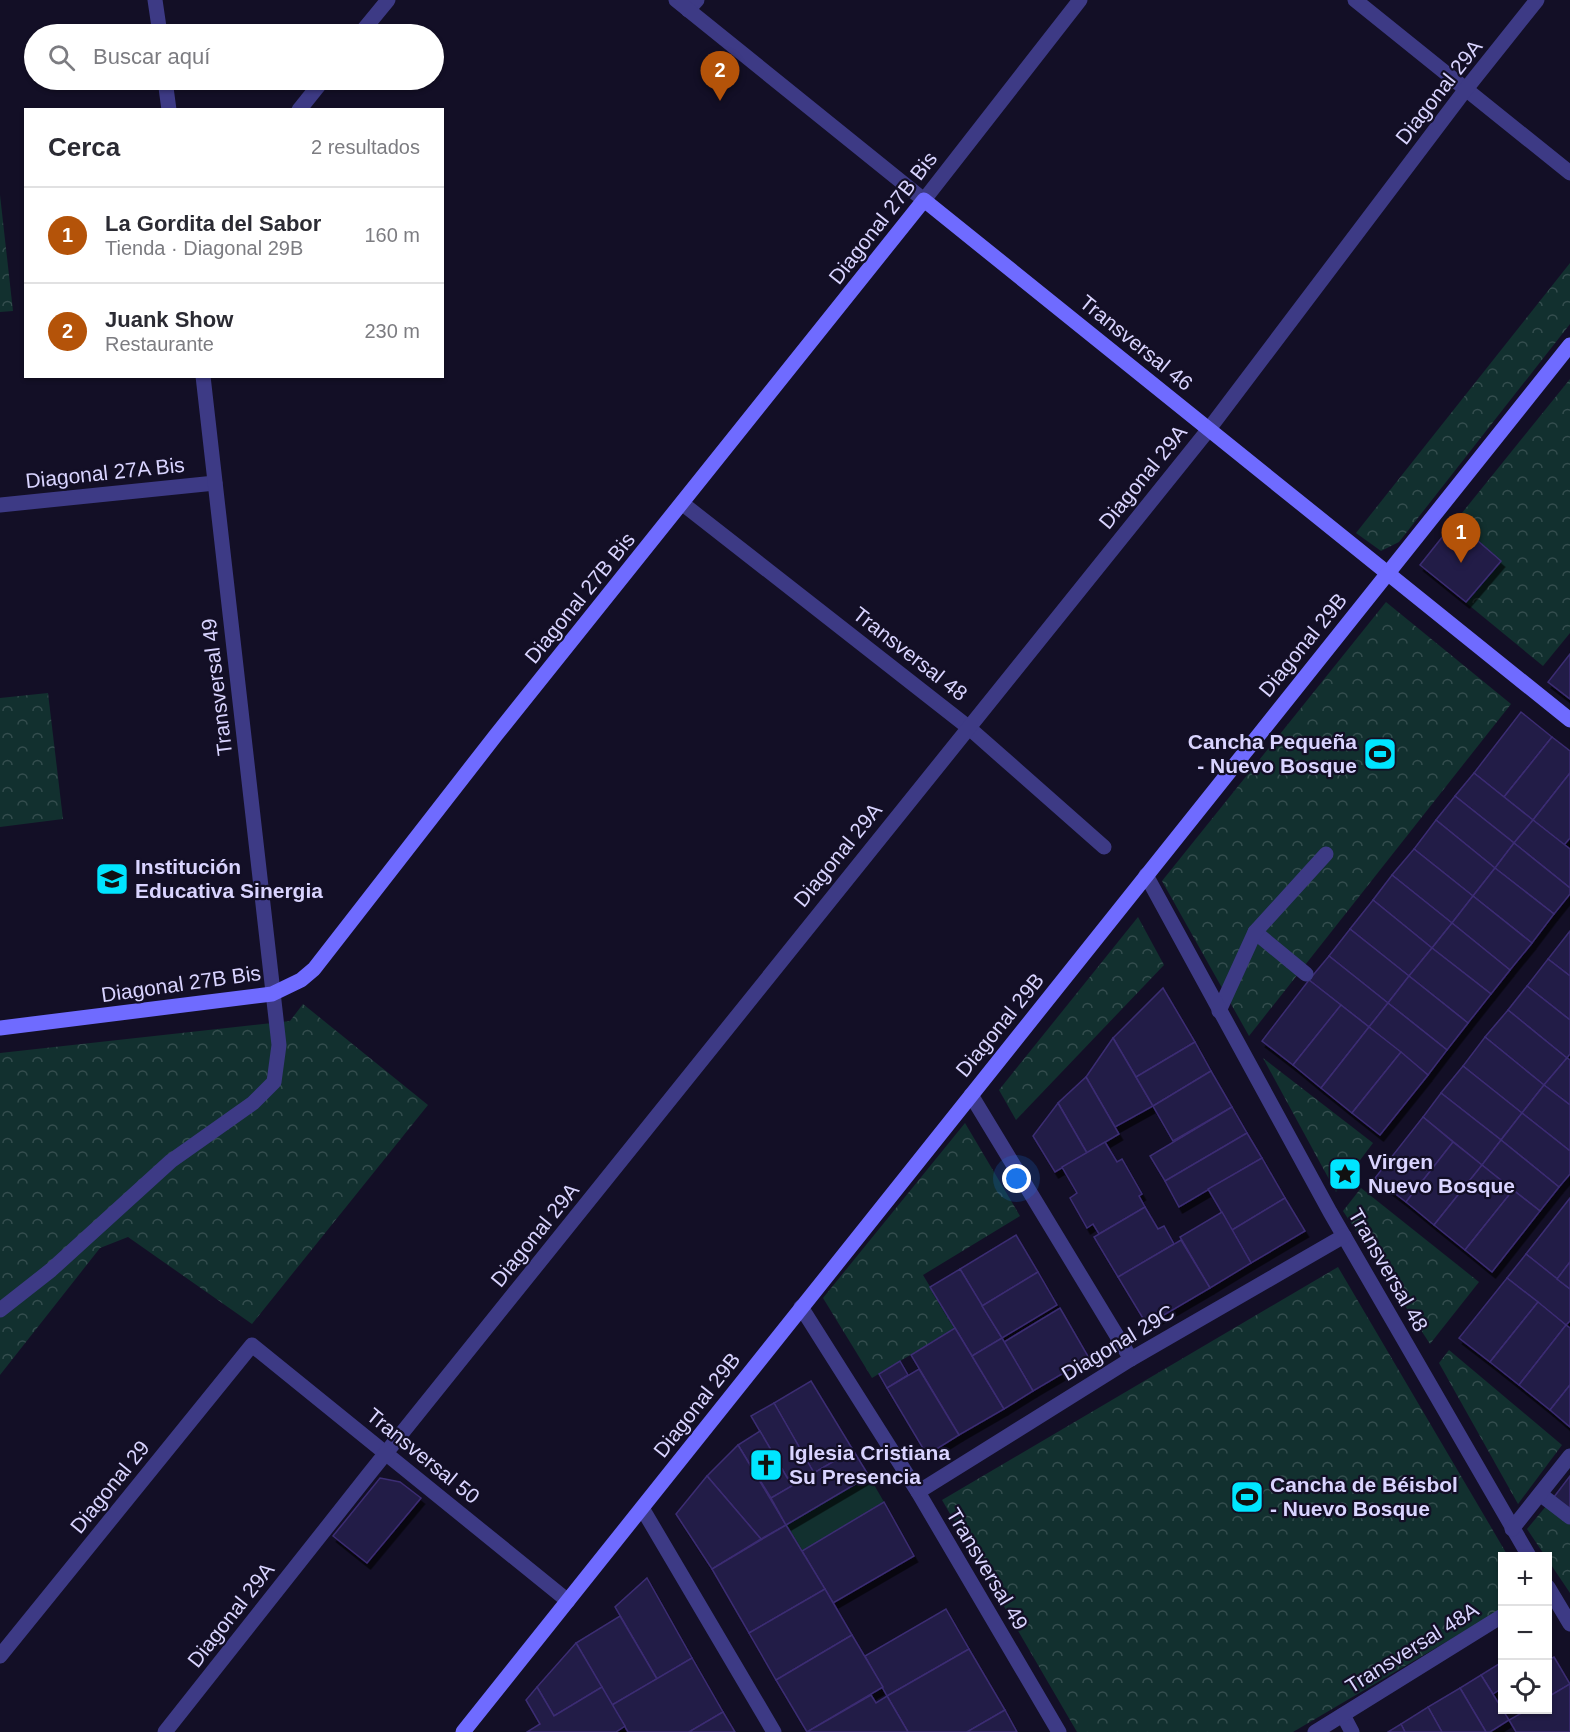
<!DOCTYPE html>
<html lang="es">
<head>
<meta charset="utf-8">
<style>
	:root { --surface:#fff; --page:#f7f7f7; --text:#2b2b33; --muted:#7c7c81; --line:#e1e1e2; --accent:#b45309 }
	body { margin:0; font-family:Arial,sans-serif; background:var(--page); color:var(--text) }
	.controls { position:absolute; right:18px; bottom:18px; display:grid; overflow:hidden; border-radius:0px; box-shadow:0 2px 4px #0004 }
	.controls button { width:54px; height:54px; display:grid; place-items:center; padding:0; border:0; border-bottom:2px solid var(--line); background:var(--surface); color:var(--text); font:30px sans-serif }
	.you { position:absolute; left:1017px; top:1179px; width:21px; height:21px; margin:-15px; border:4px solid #fff; border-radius:50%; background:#1a73e8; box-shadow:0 0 0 9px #1a73e833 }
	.badge { display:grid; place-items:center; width:39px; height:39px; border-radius:50%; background:var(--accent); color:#fff; font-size:20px; font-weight:700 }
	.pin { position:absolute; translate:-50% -50px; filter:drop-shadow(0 2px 3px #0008) }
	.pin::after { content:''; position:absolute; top:32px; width:21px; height:18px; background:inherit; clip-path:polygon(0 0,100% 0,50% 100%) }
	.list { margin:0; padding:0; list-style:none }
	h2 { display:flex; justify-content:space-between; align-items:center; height:78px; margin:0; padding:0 24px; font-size:26px }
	h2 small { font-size:20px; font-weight:400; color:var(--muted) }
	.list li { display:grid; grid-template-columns:39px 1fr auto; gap:18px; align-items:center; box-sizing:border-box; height:96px; padding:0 24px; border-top:2px solid var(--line) }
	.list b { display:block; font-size:22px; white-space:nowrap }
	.list p { margin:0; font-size:20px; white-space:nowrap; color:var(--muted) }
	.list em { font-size:20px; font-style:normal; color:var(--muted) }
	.icon { flex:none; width:33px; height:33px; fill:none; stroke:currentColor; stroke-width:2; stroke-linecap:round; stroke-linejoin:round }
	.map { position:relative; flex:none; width:1570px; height:1732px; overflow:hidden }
	.search { position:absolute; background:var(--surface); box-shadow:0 2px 4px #0004; left:24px; top:24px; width:420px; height:66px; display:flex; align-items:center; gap:15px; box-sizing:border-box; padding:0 21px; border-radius:33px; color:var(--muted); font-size:22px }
	.panel { position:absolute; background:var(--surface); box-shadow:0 2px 4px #0004; left:24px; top:108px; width:420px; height:270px; border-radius:0px }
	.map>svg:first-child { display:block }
	.grass { fill:#12302f }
	.park { fill:url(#park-crowns) }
	.building { fill:#241b47; stroke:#3b2d73; stroke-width:1.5; filter:url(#shadow) }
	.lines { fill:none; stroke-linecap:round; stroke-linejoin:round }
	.lane { stroke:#3d3a85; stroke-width:15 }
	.street { stroke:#3d3a85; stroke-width:15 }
	.secondary { stroke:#6f6bff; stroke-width:15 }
	.labels { text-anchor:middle; stroke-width:4.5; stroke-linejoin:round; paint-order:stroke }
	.street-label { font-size:21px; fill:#d9d4ff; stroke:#130f26 }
	.poi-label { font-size:21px; font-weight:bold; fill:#d9d4ff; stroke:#130f26; text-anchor:start }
</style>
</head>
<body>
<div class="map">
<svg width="1570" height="1732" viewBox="0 0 1570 1732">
	<defs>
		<pattern id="park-crowns" width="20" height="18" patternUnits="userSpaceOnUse" patternTransform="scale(1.5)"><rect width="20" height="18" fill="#12302f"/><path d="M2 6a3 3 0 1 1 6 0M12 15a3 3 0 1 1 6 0" fill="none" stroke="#344d4e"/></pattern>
		<filter id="shadow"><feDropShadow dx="3.5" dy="6" stdDeviation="0" flood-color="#0009"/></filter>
	</defs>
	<rect width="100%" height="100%" fill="#130f26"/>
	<!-- grass -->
	<polygon class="grass" points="869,1476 884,1502 802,1551 786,1525"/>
	<!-- park -->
	<g class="park">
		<polygon points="0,195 13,311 0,312"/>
		<polygon points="1570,263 1570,324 1399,542 1381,551 1356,533"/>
		<polygon points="1570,379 1570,633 1543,666 1420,565"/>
		<polygon points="1386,602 1511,704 1249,1036 1162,881"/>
		<polygon points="48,693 63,819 0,827 0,698"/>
		<polygon points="1138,917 1164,965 1016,1120 999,1090"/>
		<polygon points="303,1004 428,1105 252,1324 128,1237 100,1248 0,1375 0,1053 290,1021"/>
		<polygon points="1263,1058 1373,1143 1336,1192"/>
		<polygon points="965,1123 1020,1216 923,1275 955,1328 872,1378 823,1298"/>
		<polygon points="1361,1188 1479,1282 1430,1344 1343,1211"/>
		<polygon points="1338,1267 1508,1556 1502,1556 1502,1609 1293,1732 1077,1732 942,1500"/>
		<polygon points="1449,1350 1562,1445 1518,1504 1439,1363"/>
		<polygon points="1547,1505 1570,1523 1570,1593 1527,1529"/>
	</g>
	<!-- building -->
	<g class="building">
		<polygon points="1455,521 1501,561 1466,602 1420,565"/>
		<polygon points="1570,654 1570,699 1548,682"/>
		<polygon points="1521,712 1552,737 1504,797 1474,773"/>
		<polygon points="1552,737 1570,751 1570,773 1533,820 1504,797"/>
		<polygon points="1474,773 1533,820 1514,843 1455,796"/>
		<polygon points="1570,773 1570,838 1564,845 1533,820"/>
		<polygon points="1455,796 1514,843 1495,868 1436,820"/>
		<polygon points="1436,820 1495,868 1473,896 1414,849"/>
		<polygon points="1533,820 1570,849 1570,888 1514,843"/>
		<polygon points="1514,843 1570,888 1570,894 1554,914 1495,868"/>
		<polygon points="1414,849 1473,896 1452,923 1392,875"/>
		<polygon points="1495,868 1554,914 1532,943 1473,896"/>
		<polygon points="1392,875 1452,923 1432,948 1373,900"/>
		<polygon points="1473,896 1532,943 1510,970 1452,923"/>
		<polygon points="1373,900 1432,948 1409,976 1350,929"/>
		<polygon points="1452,923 1510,970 1491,994 1432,948"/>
		<polygon points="1350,929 1409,976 1388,1003 1329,956"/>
		<polygon points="1570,931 1570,976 1548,959"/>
		<polygon points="1432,948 1491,994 1468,1023 1409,976"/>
		<polygon points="1329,956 1388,1003 1369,1027 1309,980"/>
		<polygon points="1548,959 1570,976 1570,1020 1527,986"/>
		<polygon points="1409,976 1468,1023 1447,1050 1388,1003"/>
		<polygon points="1309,980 1341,1005 1293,1065 1262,1041"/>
		<polygon points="1527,986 1570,1020 1570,1054 1567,1058 1508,1010"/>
		<polygon points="1163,988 1195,1042 1136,1077 1113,1038"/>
		<polygon points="1388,1003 1447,1050 1428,1075 1369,1027"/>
		<polygon points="1341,1005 1369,1027 1321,1088 1293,1065"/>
		<polygon points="1508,1010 1567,1058 1544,1085 1485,1037"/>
		<polygon points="1369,1027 1401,1052 1352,1113 1321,1088"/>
		<polygon points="1485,1037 1544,1085 1522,1113 1463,1066"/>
		<polygon points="1113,1038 1153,1106 1115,1127 1086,1077"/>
		<polygon points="1195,1042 1211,1071 1153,1106 1136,1077"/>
		<polygon points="1401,1052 1428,1075 1380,1135 1352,1113"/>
		<polygon points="1567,1058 1570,1060 1570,1105 1544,1085"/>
		<polygon points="1463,1066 1522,1113 1501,1140 1441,1093"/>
		<polygon points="1211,1071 1232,1107 1173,1141 1153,1106"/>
		<polygon points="1086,1077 1119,1134 1087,1153 1058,1103"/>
		<polygon points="1544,1085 1570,1105 1570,1151 1522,1113"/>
		<polygon points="1441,1093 1501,1140 1482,1165 1423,1117"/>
		<polygon points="1058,1103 1087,1153 1055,1172 1033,1136"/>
		<polygon points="1232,1107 1247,1133 1165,1181 1150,1156"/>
		<polygon points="1522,1113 1570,1151 1570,1174 1559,1187 1501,1140"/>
		<polygon points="1423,1117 1453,1142 1406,1202 1375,1178"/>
		<polygon points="1247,1133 1262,1158 1179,1207 1165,1181"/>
		<polygon points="1501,1140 1559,1187 1540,1211 1482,1165"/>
		<polygon points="1105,1142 1117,1162 1122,1159 1142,1194 1139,1196 1145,1207 1099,1234 1093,1224 1087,1228 1070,1198 1077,1193 1062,1167"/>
		<polygon points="1453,1142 1482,1165 1434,1225 1406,1202"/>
		<polygon points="1262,1158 1285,1198 1232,1230 1208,1189"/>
		<polygon points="1482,1165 1513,1190 1465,1250 1434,1225"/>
		<polygon points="1513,1190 1540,1211 1492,1272 1465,1250"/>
		<polygon points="1285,1198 1305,1231 1251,1263 1232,1230"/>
		<polygon points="1570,1198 1570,1262 1557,1279 1526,1254"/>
		<polygon points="1145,1207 1158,1229 1164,1226 1174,1244 1118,1277 1094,1237"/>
		<polygon points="1222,1212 1251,1263 1210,1288 1180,1237"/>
		<polygon points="1016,1235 1038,1272 982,1306 960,1269"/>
		<polygon points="1181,1240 1210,1288 1147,1325 1118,1277"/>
		<polygon points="1526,1254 1570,1289 1570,1321 1566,1325 1507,1278"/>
		<polygon points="1570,1262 1570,1289 1557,1279"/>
		<polygon points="960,1269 1002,1338 972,1356 930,1287"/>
		<polygon points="1038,1272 1057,1305 1002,1338 982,1306"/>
		<polygon points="1507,1278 1538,1302 1490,1362 1459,1338"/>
		<polygon points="1538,1302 1566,1325 1519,1385 1490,1362"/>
		<polygon points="1060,1308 1089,1358 1033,1391 1004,1342"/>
		<polygon points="1566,1325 1570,1328 1570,1385 1550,1410 1519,1385"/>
		<polygon points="955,1328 1004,1409 959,1435 911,1355"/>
		<polygon points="1002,1338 1033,1391 1004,1409 972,1356"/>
		<polygon points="900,1361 908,1375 887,1388 879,1374"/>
		<polygon points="919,1369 959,1435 927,1455 887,1388"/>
		<polygon points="811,1381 853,1450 814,1473 774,1403"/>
		<polygon points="1570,1385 1570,1427 1550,1410"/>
		<polygon points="774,1403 814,1473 792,1486 751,1416"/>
		<polygon points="760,1431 792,1486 771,1498 738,1445"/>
		<polygon points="738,1445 786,1525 761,1539 707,1476"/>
		<polygon points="853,1450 869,1476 786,1525 771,1498"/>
		<polygon points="707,1476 761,1539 712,1569 676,1514"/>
		<polygon points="1570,1476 1570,1510 1554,1497"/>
		<polygon points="380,1478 400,1482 421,1498 367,1563 333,1536"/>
		<polygon points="884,1502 914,1556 833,1603 802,1551"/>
		<polygon points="786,1525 825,1589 749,1633 712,1569"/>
		<polygon points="647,1578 692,1658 657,1679 615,1607"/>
		<polygon points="825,1589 852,1635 776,1680 749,1633"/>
		<polygon points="946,1609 969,1649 887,1696 865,1656"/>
		<polygon points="620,1616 657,1679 612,1705 576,1643"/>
		<polygon points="852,1635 883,1687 807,1732 776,1680"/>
		<polygon points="576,1643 602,1687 554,1716 537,1687"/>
		<polygon points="969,1649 1005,1710 967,1732 908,1732 887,1696"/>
		<polygon points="1554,1657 1570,1684 1548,1697 1548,1660"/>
		<polygon points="692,1658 723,1712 689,1732 628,1732 612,1705"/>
		<polygon points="1502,1662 1502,1688 1493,1694 1481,1675"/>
		<polygon points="1481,1675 1509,1720 1490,1732 1486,1732 1460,1688"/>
		<polygon points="1570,1684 1570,1732 1516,1732 1509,1720 1527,1710 1548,1710 1548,1697"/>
		<polygon points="537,1687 554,1716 602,1687 625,1726 616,1732 527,1732 540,1724 526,1700"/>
		<polygon points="1460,1688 1486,1732 1442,1732 1428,1707"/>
		<polygon points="871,1695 876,1703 887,1696 908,1732 807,1732"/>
		<polygon points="1428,1707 1442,1732 1405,1732 1401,1724"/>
		<polygon points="1005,1710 1017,1732 967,1732"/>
		<polygon points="723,1712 735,1732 689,1732"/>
		<polygon points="1401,1724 1405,1732 1388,1732"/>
	</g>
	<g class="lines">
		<!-- lane -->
		<g class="lane">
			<polyline points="688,10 697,0"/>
			<polyline points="1255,932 1306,974"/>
			<polyline points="1219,1011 1255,932 1326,854"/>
		</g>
		<!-- street -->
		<g class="street">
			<polyline points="155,0 160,34"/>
			<polyline points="676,0 924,200 1080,0"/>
			<polyline points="1355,0 1570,173"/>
			<polyline points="360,34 388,0"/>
			<polyline points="165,80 169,110"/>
			<polyline points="299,110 323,80"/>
			<polyline points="683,504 968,727 1104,847"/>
			<polyline points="0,505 215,483"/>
			<polyline points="1146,875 1330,1212 1529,1556"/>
			<polyline points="971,1095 1131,1359"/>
			<polyline points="801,1307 918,1492 1059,1732"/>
			<polyline points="0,1310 51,1270 171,1161 253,1103 274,1082 279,1045 203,376"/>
			<polyline points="918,1492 1131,1359 1344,1236"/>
			<polyline points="1540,1494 1570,1517"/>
			<polyline points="642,1508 774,1732"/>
			<polyline points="1512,1529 1570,1456"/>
			<polyline points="1548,1587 1570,1624"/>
			<polyline points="0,1656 252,1345 568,1601"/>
			<polyline points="1343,1715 1352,1732"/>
			<polyline points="165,1732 369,1474 1209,429 1466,89 1537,0"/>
			<polyline points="1315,1732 1502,1616"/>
		</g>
		<!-- secondary -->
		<g class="secondary">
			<polyline points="0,1028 272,994 301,980 314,969 496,735 924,200 1570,720"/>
			<polyline points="463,1732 1570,345"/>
		</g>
	</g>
	<!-- icons -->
	<defs>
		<symbol id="stadium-square" viewBox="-11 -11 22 22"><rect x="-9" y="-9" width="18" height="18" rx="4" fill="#00e5ff" stroke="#130f26"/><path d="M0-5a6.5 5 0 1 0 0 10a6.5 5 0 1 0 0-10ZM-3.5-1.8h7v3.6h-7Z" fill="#111"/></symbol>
		<symbol id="school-square" viewBox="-11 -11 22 22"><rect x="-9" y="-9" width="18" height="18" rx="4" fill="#00e5ff" stroke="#130f26"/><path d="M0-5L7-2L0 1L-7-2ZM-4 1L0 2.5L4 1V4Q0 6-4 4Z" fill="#111"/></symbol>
		<symbol id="sight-square" viewBox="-11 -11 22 22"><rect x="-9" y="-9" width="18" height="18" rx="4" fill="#00e5ff" stroke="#130f26"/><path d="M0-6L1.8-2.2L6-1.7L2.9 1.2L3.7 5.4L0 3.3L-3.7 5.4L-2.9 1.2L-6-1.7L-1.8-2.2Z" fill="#111"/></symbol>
		<symbol id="church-square" viewBox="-11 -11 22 22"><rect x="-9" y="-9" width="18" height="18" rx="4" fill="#00e5ff" stroke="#130f26"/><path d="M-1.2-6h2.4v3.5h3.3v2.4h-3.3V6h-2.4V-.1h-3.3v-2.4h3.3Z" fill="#111"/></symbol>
	</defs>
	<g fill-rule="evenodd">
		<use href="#stadium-square" x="1361" y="735" width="38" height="38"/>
		<use href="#school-square" x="93" y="860" width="38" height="38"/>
		<use href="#sight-square" x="1326" y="1155" width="38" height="38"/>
		<use href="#church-square" x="747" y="1446" width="38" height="38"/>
		<use href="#stadium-square" x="1228" y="1478" width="38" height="38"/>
	</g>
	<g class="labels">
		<!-- street labels -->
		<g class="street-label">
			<text transform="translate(1439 92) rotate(-52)" y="7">Diagonal 29A</text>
			<text transform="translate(883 218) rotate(-52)" y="7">Diagonal 27B Bis</text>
			<text transform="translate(1136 343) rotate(39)" y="7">Transversal 46</text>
			<text transform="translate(105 473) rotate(-6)" y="7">Diagonal 27A Bis</text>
			<text transform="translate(1143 477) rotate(-51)" y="7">Diagonal 29A</text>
			<text transform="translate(580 598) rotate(-51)" y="7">Diagonal 27B Bis</text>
			<text transform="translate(1303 645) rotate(-51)" y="7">Diagonal 29B</text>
			<text transform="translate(910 654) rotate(38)" y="7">Transversal 48</text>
			<text transform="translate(217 687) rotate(-97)" y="7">Transversal 49</text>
			<text transform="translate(838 855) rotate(-51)" y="7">Diagonal 29A</text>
			<text transform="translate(181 984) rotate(-8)" y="7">Diagonal 27B Bis</text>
			<text transform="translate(1000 1025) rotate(-51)" y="7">Diagonal 29B</text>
			<text transform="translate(535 1235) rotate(-51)" y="7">Diagonal 29A</text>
			<text transform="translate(1388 1270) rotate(60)" y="7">Transversal 48</text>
			<text transform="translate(1118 1343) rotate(-31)" y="7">Diagonal 29C</text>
			<text transform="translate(697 1405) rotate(-52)" y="7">Diagonal 29B</text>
			<text transform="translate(423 1456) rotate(39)" y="7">Transversal 50</text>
			<text transform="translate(110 1487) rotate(-51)" y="7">Diagonal 29</text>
			<text transform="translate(987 1569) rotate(59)" y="7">Transversal 49</text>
			<text transform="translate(231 1615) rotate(-52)" y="7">Diagonal 29A</text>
			<text transform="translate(1412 1648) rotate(-32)" y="7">Transversal 48A</text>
		</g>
		<!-- poi labels -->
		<g class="poi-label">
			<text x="1357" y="749" text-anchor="end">Cancha Pequeña<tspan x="1357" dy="24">- Nuevo Bosque</tspan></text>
			<text x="135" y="874">Institución<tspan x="135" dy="24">Educativa Sinergia</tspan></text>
			<text x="1368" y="1169">Virgen<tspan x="1368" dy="24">Nuevo Bosque</tspan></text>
			<text x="789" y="1460">Iglesia Cristiana<tspan x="789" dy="24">Su Presencia</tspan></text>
			<text x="1270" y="1492">Cancha de Béisbol<tspan x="1270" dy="24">- Nuevo Bosque</tspan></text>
		</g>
	</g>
</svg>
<div class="controls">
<button>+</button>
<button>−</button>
<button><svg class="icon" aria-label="locate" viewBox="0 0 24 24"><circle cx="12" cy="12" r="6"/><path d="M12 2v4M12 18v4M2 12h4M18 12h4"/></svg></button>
</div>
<div class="you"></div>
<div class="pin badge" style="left:1461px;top:563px">1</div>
<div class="pin badge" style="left:720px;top:101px">2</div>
<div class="search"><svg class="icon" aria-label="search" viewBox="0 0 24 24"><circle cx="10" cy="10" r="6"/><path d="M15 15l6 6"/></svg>Buscar aquí</div>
<section class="panel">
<h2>Cerca<small>2 resultados</small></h2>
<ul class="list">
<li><span class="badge">1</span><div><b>La Gordita del Sabor</b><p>Tienda · Diagonal 29B</p></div><em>160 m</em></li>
<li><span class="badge">2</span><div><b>Juank Show</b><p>Restaurante</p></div><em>230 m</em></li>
</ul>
</section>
</div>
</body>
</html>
